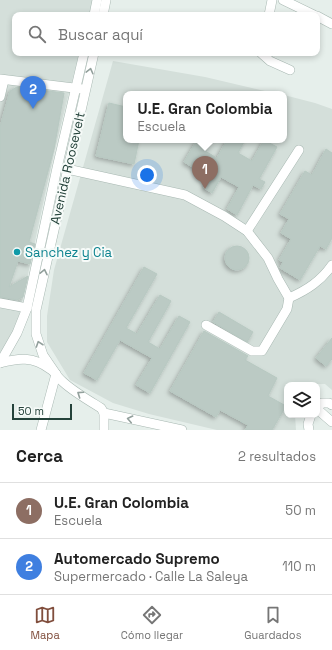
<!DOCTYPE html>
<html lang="es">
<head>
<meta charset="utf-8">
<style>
	:root { --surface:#fff; --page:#f2f2f2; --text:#222; --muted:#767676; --line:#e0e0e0; --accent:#804e3d }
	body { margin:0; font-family:"Space Grotesk",sans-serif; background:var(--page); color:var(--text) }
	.controls { position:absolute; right:12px; bottom:12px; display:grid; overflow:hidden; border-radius:8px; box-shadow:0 2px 6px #0003 }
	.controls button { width:36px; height:36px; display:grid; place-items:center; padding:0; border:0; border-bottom:1px solid var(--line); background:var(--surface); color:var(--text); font:20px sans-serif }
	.scale { position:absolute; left:12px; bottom:10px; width:60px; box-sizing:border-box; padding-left:4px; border:2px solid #24423a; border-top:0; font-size:11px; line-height:14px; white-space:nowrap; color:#24423a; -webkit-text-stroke:3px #f7fbf9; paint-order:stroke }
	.you { position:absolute; left:147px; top:175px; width:14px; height:14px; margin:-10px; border:3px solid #fff; border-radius:50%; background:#1a73e8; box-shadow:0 0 0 6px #1a73e833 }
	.badge { display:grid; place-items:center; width:26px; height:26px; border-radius:50%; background:var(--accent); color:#fff; font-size:13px; font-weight:700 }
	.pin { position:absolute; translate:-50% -33px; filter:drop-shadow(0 1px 2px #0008) }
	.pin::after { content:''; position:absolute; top:21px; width:14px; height:12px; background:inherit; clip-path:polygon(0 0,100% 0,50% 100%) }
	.popup { position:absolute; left:123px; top:91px; width:164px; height:52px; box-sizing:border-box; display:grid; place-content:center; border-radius:8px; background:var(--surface); filter:drop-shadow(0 1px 3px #0005); font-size:13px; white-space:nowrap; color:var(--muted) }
	.popup b { font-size:15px; color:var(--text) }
	.popup::after { content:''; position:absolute; left:50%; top:100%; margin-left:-8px; border:8px solid transparent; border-top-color:var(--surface) }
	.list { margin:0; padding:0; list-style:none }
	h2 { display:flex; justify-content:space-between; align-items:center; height:52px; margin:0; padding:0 16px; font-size:17px }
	h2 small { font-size:13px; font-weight:400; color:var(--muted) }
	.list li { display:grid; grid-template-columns:26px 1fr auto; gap:12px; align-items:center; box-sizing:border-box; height:56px; padding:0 16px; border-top:1px solid var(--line) }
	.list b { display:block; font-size:15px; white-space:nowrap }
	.list p { margin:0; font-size:13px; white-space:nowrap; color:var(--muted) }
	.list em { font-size:13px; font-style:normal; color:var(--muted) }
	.icon { flex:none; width:22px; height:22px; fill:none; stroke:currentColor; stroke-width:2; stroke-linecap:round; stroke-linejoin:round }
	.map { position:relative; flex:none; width:332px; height:430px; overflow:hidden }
	.search { position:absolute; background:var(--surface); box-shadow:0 2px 6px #0003; left:12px; right:12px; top:12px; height:44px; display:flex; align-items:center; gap:10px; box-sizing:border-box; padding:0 14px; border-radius:8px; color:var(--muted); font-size:15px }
	.sheet { height:164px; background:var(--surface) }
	nav { display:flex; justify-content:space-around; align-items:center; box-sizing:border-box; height:56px; border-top:1px solid var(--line); background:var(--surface); font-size:11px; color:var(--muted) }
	nav a { display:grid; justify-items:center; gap:2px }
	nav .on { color:var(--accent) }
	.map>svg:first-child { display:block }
	.built { fill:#d4dfda }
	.building { fill:#bbcac4; stroke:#b8c9c2; filter:url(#shadow) }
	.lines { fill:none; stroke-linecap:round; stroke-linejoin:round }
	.minor-casing { stroke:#a8b8b2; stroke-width:10 }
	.minor { stroke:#fff; stroke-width:9 }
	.oneway { stroke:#92a09c }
	.culture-dot { fill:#0f9aa8; stroke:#f7fbf9; stroke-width:1.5 }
	.labels { text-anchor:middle; stroke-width:4; stroke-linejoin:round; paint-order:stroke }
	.street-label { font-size:13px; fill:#24423a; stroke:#f7fbf9 }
	.culture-label { font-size:13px; fill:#0d838f; stroke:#f7fbf9; text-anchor:start }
</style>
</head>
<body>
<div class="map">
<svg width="332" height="430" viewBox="0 0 332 430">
	<defs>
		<filter id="shadow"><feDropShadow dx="-2" dy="2" stdDeviation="2" flood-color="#0004"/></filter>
	</defs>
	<rect width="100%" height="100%" fill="#e6efeb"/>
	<!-- built -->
	<g class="built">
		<polygon points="0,0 93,0 89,15 15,15 15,53 79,53 54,153 18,321 13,333 0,354"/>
		<polygon points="113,61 205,77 278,94 126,94 126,140 284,140 284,95 315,103 332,109 332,390 325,384 287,385 287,415 295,415 296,430 217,430 149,414 113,403 70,380 47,342 47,316 54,270"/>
	</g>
	<!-- building -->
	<g class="building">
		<polygon points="17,87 64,93 54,149 29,242 35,244 30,264 18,261 9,287 28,276 23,297 17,300 0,297 0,127 10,91"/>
		<polygon points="109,103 126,107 126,140 139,140 134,164 96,156"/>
		<polygon points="197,140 211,140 205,151 217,158 227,140 245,140 238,153 252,161 264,140 277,147 259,179 265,182 261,189 253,185 237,215 227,209 239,187 221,177 212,193 204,188 216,167 200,158 194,168 184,162"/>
		<polygon points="326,149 332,153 332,238 326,249 320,246 300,280 280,268 283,262 279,260 291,239 281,233 289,219 280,214 305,171 312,175"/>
		<circle cx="237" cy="258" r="12"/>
		<polygon points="144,267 157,274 126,328 137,334 160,295 171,301 148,342 160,349 179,316 190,322 150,393 136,385 152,358 120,340 97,380 84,373"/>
		<polygon points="219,312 253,332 247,342 213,322"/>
		<polygon points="204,331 248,356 245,360 277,378 268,396 286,406 272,430 245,430 248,425 220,410 216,417 170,391"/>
		<polygon points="332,338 332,359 326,366 316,358"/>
	</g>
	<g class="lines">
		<defs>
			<g id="minor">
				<polyline points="283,0 314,15"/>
				<polyline points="94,15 97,0"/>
				<polyline points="103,15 106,0"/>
				<polyline points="269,15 272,0"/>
				<polyline points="317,16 332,24"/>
				<polyline points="261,53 270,61 290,70"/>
				<polyline points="0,79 82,89"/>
				<polyline points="0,97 4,80"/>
				<polyline points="67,169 185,195 224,216 247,231 268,258 278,279 289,298"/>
				<polyline points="247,231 299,150"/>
				<polyline points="0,303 27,308"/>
				<path d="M206,325L252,351H262L287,309L289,298C307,290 321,281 332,265"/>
				<polyline points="0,363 17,333 27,308 57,168 84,53"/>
				<path d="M0,363C18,358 33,356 50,369C55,372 58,378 63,382C74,392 88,400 101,408L104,413L182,430"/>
				<polyline points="56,374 43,355 36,334 36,310 94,53"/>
				<polyline points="317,408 322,403 329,403 332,405"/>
				<polyline points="317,409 332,422"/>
				<polyline points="41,430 56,374"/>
				<polyline points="104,430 104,413"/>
				<polyline points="309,430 308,424 311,415"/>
			</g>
		</defs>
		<!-- minor casing -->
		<use href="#minor" class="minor-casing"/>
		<!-- minor -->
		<use href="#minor" class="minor"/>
	</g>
	<!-- one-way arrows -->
	<defs><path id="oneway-chevron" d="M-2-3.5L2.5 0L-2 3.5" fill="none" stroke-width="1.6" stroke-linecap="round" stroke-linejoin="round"/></defs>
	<g class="oneway">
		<use href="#oneway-chevron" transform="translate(90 71) rotate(-76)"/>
		<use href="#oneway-chevron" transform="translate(44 272) rotate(-78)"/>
		<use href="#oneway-chevron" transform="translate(39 344) rotate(-109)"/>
		<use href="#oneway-chevron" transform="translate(80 394) rotate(-146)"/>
		<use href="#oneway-chevron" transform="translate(130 419) rotate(-168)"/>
	</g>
	<!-- markers -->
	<circle class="culture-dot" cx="17" cy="252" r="4"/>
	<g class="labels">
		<!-- street labels -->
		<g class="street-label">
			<text transform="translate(67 168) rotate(-77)" y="5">Avenida Roosevelt</text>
		</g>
		<!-- culture labels -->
		<g class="culture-label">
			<text x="25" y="257">Sanchez y Cia</text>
		</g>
	</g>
</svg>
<div class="controls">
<button><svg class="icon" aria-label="layers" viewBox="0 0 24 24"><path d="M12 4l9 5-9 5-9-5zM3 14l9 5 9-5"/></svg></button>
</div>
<div class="scale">50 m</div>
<div class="you"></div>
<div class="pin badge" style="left:205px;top:189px;background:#8d6e63">1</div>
<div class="popup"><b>U.E. Gran Colombia</b>Escuela</div>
<div class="pin badge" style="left:33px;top:109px;background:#3f7fe0">2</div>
<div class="search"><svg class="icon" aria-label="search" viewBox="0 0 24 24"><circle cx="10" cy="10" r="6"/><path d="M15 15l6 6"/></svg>Buscar aquí</div>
</div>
<section class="sheet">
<h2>Cerca<small>2 resultados</small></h2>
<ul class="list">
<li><span class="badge" style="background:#8d6e63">1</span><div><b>U.E. Gran Colombia</b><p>Escuela</p></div><em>50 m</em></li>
<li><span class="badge" style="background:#3f7fe0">2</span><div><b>Automercado Supremo</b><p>Supermercado · Calle La Saleya</p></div><em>110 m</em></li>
</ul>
</section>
<nav>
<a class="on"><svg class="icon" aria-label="map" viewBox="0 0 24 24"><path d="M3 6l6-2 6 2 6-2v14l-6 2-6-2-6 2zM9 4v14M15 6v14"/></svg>Mapa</a>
<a><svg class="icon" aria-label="directions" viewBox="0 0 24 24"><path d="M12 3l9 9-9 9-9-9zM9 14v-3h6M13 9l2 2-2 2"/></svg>Cómo llegar</a>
<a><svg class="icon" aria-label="saved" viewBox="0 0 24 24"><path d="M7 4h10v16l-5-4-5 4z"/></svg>Guardados</a>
</nav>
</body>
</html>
